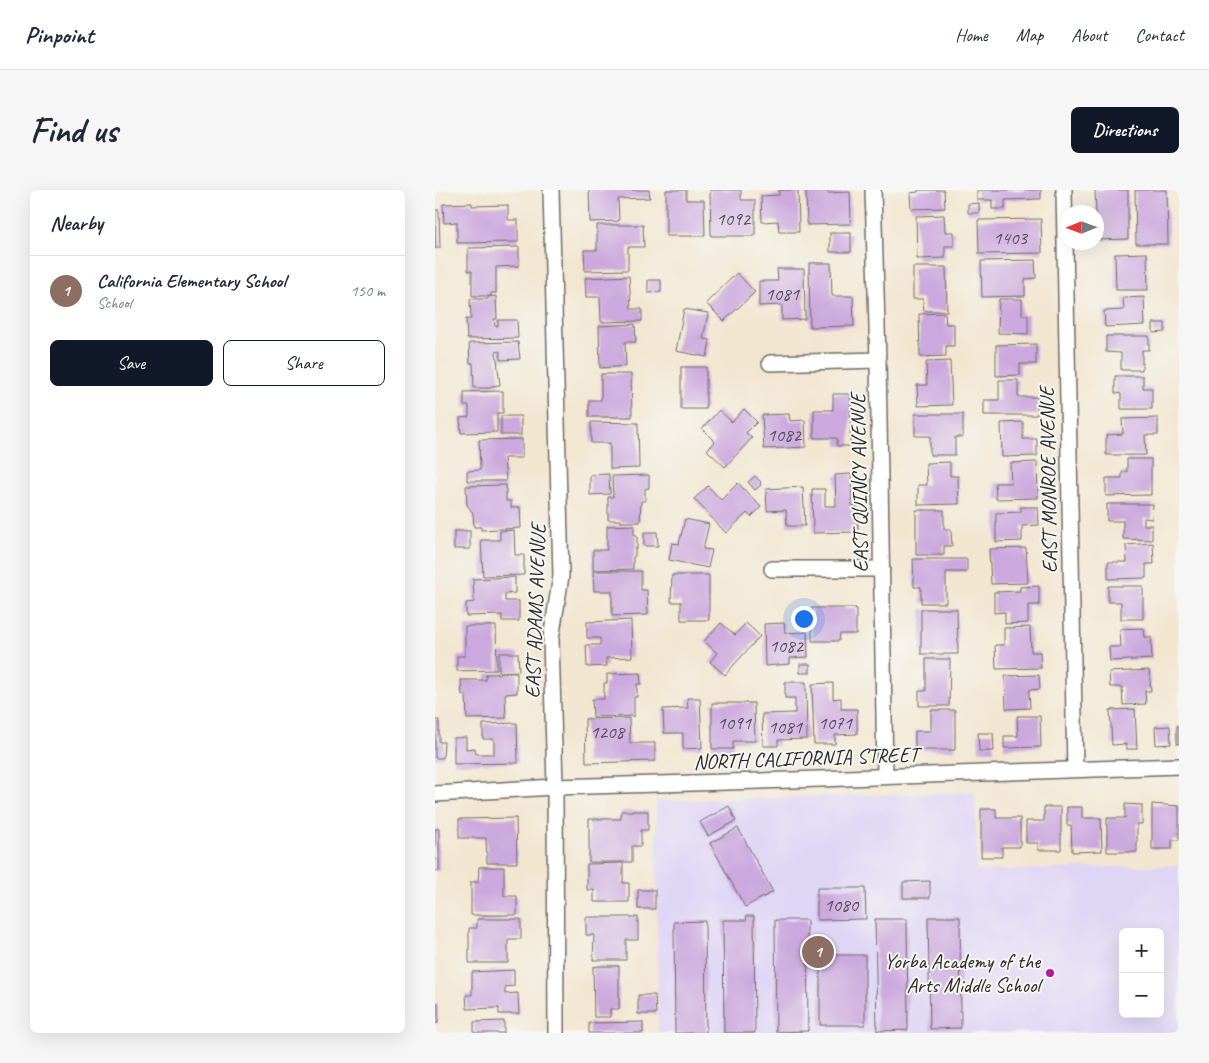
<!DOCTYPE html>
<html lang="en">
<head>
<meta charset="utf-8">
<style>
	:root { --surface:#fff; --page:#f6f6f7; --text:#1f2937; --muted:#747a83; --line:#e0e1e3; --accent:#111827 }
	body { margin:0; font-family:Caveat,sans-serif; background:var(--page); color:var(--text) }
	.controls { position:absolute; right:15px; bottom:15px; display:grid; overflow:hidden; border-radius:8px; box-shadow:0 5px 20px #0002 }
	.controls button { width:45px; height:45px; display:grid; place-items:center; padding:0; border:0; border-bottom:1px solid var(--line); background:var(--surface); color:var(--text); font:25px sans-serif }
	.compass { position:absolute; left:624px; top:15px; width:45px; height:45px; border-radius:50%; background:var(--surface); box-shadow:0 5px 20px #0002; rotate:269deg }
	.you { position:absolute; left:368px; top:428px; width:18px; height:18px; margin:-12px; border:4px solid #fff; border-radius:50%; background:#1a73e8; box-shadow:0 0 0 8px #1a73e833 }
	.badge { display:grid; place-items:center; width:32px; height:32px; border-radius:50%; background:var(--accent); color:#fff; font-size:16px; font-weight:700 }
	.pin { position:absolute; translate:-50% -50%; border:2px solid #fff; box-shadow:0 1px 5px #0006 }
	.list { margin:0; padding:0; list-style:none }
	h2 { display:flex; justify-content:space-between; align-items:center; height:65px; margin:0; padding:0 20px; font-size:21px }
	h2 small { font-size:16px; font-weight:400; color:var(--muted) }
	.list li { display:grid; grid-template-columns:32px 1fr auto; gap:15px; align-items:center; box-sizing:border-box; height:70px; padding:0 20px; border-top:1px solid var(--line) }
	.list b { display:block; font-size:19px; white-space:nowrap }
	.list p { margin:0; font-size:16px; white-space:nowrap; color:var(--muted) }
	.list em { font-size:16px; font-style:normal; color:var(--muted) }
	.actions { display:flex; gap:10px; padding:15px 20px }
	.actions a { flex:1; padding:11px 0; border:1px solid var(--accent); border-radius:8px; text-align:center; font-size:18px; color:var(--accent) }
	.actions .main { background:var(--accent); color:#fff }
	.map { position:relative; flex:none; width:744px; height:843px; overflow:hidden; border-radius:8px }
	header { display:flex; align-items:center; gap:30px; box-sizing:border-box; height:70px; padding:0 25px; background:var(--surface); border-bottom:1px solid var(--line) }
	header strong { font-size:24px }
	nav { display:flex; gap:28px; margin-inline-start:auto; font-size:18px }
	.intro { display:flex; align-items:center; justify-content:space-between; box-sizing:border-box; height:120px; padding:0 30px }
	h1 { margin:0; font-size:35px }
	.button { padding:12px 22px; border-radius:8px; background:var(--accent); color:#fff; font-size:18px; font-weight:700 }
	main { display:flex; gap:30px; padding:0 30px }
	aside { flex:1; background:var(--surface); border-radius:8px; box-shadow:0 5px 20px #0002 }
	.map>svg:first-child { display:block }
	.built { fill:#dfd5f5; fill-rule:evenodd }
	.building { fill:#cba8dd }
	.lines { fill:none; stroke-linecap:round; stroke-linejoin:round }
	.street-casing { stroke:#716c65; stroke-width:18 }
	.street { stroke:#fff; stroke-width:15 }
	.poi-dot { fill:#b5179e; stroke:#f6f6f2; stroke-width:2 }
	.labels { text-anchor:middle; stroke-width:4; stroke-linejoin:round; paint-order:stroke }
	.number-label { font-size:19px; fill:#534a58 }
	.street-label { font-size:21px; fill:#2b2b2b; stroke:#f6f6f2 }
	.poi-label { font-size:21px; fill:#2b2b2b; stroke:#f6f6f2; text-anchor:end }
</style>
</head>
<body>
<header>
<strong>Pinpoint</strong>
<nav><a>Home</a><a>Map</a><a>About</a><a>Contact</a></nav>
</header>
<div class="intro"><h1>Find us</h1><a class="button">Directions</a></div>
<main>
<aside>
<h2>Nearby<small></small></h2>
<ul class="list">
<li><span class="badge" style="background:#8d6e63">1</span><div><b>California Elementary School</b><p>School</p></div><em>150 m</em></li>
</ul>
<div class="actions"><a class="main">Save</a><a>Share</a></div>
</aside>
<div class="map">
<svg width="744" height="843" viewBox="0 0 744 843">
	<rect width="100%" height="100%" fill="#f6f6f2"/>
	<filter id="ink" filterUnits="userSpaceOnUse"><feTurbulence type="fractalNoise" baseFrequency=".02" numOctaves="2"/><feDisplacementMap in="SourceGraphic" scale="10" xChannelSelector="R" yChannelSelector="G"/><feConvolveMatrix kernelMatrix="1 2 1 2 8 2 1 2 1" color-interpolation-filters="sRGB"/></filter>
	<filter id="wash" filterUnits="userSpaceOnUse"><feTurbulence type="fractalNoise" baseFrequency=".0096" numOctaves="4" result="noise"/><feDisplacementMap in="SourceGraphic" scale="20" xChannelSelector="R" yChannelSelector="G"/><feGaussianBlur stdDeviation="1.12" result="paint"/><feColorMatrix in="noise" values="0 0 0 0 0 0 0 0 0 0 0 0 0 0 0 0 0 1.4 0 .05"/><feComposite in="paint" operator="in"/></filter>
	<g filter="url(#wash)">
		<rect width="100%" height="100%" fill="#f3e6d1"/>
		<!-- built -->
		<path class="built" d="M540,602L542,681L744,675V843H223L221,611ZM688,742H725V824H688Z"/>
		<g id="blocks">
			<!-- building -->
			<g class="building">
				<polygon points="154,0 214,0 215,8 183,9 184,31 155,32"/>
				<polygon points="231,0 251,0 251,10 269,10 270,46 231,46"/>
				<polygon points="275,0 306,0 306,10 320,10 320,46 276,46"/>
				<polygon points="344,0 363,0 364,42 344,42 343,31 327,32 326,6 344,5"/>
				<polygon points="371,0 392,0 393,3 415,2 416,34 372,35"/>
				<polygon points="483,0 509,0 510,18 476,19 475,3 483,2"/>
				<polygon points="542,0 606,0 606,9 570,10 570,19 557,19 557,10 542,10"/>
				<polygon points="660,0 693,0 693,49 662,50"/>
				<polygon points="700,0 732,0 733,54 701,54"/>
				<polygon points="37,13 37,16 73,15 73,30 83,30 83,52 22,53 22,32 9,33 8,14"/>
				<polygon points="544,13 544,23 533,23 533,14"/>
				<polygon points="0,20 4,20 5,58 0,58"/>
				<polygon points="509,25 510,42 519,42 519,56 510,56 510,68 482,69 481,26"/>
				<polygon points="606,29 607,63 544,64 543,30"/>
				<polygon points="162,35 208,35 209,57 193,57 193,80 150,81 149,60 162,60"/>
				<rect x="395" y="43" width="21" height="19"/>
				<polygon points="84,57 84,76 61,77 61,103 56,103 56,106 37,106 37,81 33,81 33,58"/>
				<polygon points="712,63 713,100 681,100 680,64"/>
				<polygon points="600,70 601,88 590,89 590,106 547,107 546,71"/>
				<polygon points="374,73 396,73 397,106 418,106 419,136 375,137"/>
				<polygon points="478,77 511,77 512,121 489,121 488,109 478,109"/>
				<polygon points="342,79 369,79 370,129 347,130 347,115 324,116 324,91 343,91"/>
				<polygon points="302,83 320,102 289,131 271,113"/>
				<polygon points="194,86 196,119 207,119 207,131 166,132 165,107 151,107 150,88"/>
				<polygon points="213,90 226,90 226,102 213,103"/>
				<polygon points="61,106 62,129 59,129 60,136 63,136 63,130 82,130 83,148 32,149 31,129 36,129 35,109 53,109 53,107"/>
				<polygon points="709,107 710,135 670,137 669,121 689,120 688,108"/>
				<polygon points="564,109 587,109 587,125 593,125 593,144 563,143"/>
				<polygon points="249,119 273,123 268,149 275,150 272,167 241,161"/>
				<polygon points="510,123 511,134 519,134 519,156 511,156 511,166 485,167 484,124"/>
				<polygon points="718,133 730,133 730,142 718,143"/>
				<polygon points="200,134 201,152 190,152 191,176 165,178 164,136"/>
				<polygon points="671,146 714,146 714,160 707,160 707,180 686,180 686,163 671,162"/>
				<polygon points="83,152 85,169 65,170 65,161 61,162 65,195 56,196 56,198 39,198 38,173 35,173 34,153"/>
				<polygon points="601,154 601,174 585,174 585,185 561,186 561,155"/>
				<polygon points="515,171 517,215 483,216 482,195 492,195 491,172"/>
				<rect x="246" y="177" width="25" height="42"/>
				<polygon points="166,184 196,184 197,227 154,227 154,210 166,210"/>
				<polygon points="680,186 708,186 708,198 717,198 717,219 686,219 686,204 680,203"/>
				<polygon points="564,190 583,190 583,207 602,207 602,225 549,225 549,210 564,210"/>
				<polygon points="68,201 68,223 62,223 62,242 26,243 25,228 34,227 34,216 29,216 29,202"/>
				<polygon points="398,204 416,204 415,256 402,256 402,248 379,248 379,220 398,220"/>
				<polygon points="309,219 322,232 311,243 317,248 290,277 272,260 280,252 267,239 284,220 297,232"/>
				<polygon points="354,224 355,231 370,230 371,257 329,259 327,225"/>
				<polygon points="480,224 528,224 528,247 520,247 520,265 495,265 495,246 480,246"/>
				<rect x="66" y="226" width="20" height="19"/>
				<polygon points="723,228 723,245 710,245 711,265 671,265 671,245 688,244 687,229"/>
				<polygon points="156,232 203,233 204,278 175,279 175,253 156,253"/>
				<polygon points="588,232 588,249 602,249 602,266 567,267 566,233"/>
				<polygon points="87,249 87,268 69,268 71,291 32,291 32,281 45,280 44,250"/>
				<polygon points="692,269 716,269 716,305 671,306 671,288 687,288 687,282 692,282"/>
				<polygon points="515,272 515,286 523,286 524,314 483,315 483,295 492,295 491,273"/>
				<polygon points="602,272 603,308 561,309 560,293 576,293 575,273"/>
				<polygon points="174,284 175,304 155,305 155,285"/>
				<polygon points="416,284 417,316 422,315 423,342 378,343 377,299 390,299 390,316 401,316 400,285"/>
				<polygon points="214,285 214,298 210,299 210,311 206,311 205,332 186,332 186,330 173,330 173,307 178,307 177,286"/>
				<polygon points="320,286 326,292 325,293 326,295 320,300 313,292"/>
				<polygon points="303,293 326,317 316,327 312,323 291,343 259,309 273,296 286,310"/>
				<polygon points="71,295 71,311 76,311 76,318 85,317 86,338 46,340 46,337 39,337 38,323 32,315 31,296"/>
				<polygon points="368,297 370,336 352,336 351,320 332,321 331,299"/>
				<polygon points="672,314 718,314 717,329 709,328 709,335 717,335 717,350 688,349 688,331 672,331"/>
				<polygon points="586,317 603,317 604,335 587,336 587,351 561,352 561,323 586,322"/>
				<polygon points="481,320 509,320 509,339 516,339 517,356 509,356 509,365 481,365"/>
				<polygon points="250,329 274,334 268,359 277,360 273,378 234,370 237,353 244,354"/>
				<polygon points="199,335 199,345 202,345 202,359 200,359 200,366 198,367 198,379 158,380 158,360 172,360 172,336"/>
				<polygon points="79,340 80,365 89,365 89,385 48,386 46,350 65,350 65,341"/>
				<rect x="19" y="341" width="16" height="18"/>
				<polygon points="209,342 222,342 223,356 209,356"/>
				<polygon points="718,353 719,374 711,374 711,388 673,389 673,372 692,372 691,355"/>
				<polygon points="591,358 593,393 556,394 554,359"/>
				<polygon points="478,369 532,369 532,382 511,382 511,413 486,413 486,397 479,397"/>
				<polygon points="158,381 206,381 206,400 212,400 213,425 177,426 177,401 159,401"/>
				<polygon points="237,385 274,385 274,430 246,430 246,412 236,412"/>
				<polygon points="80,387 80,403 70,404 70,411 84,411 84,431 67,431 67,425 31,426 31,413 39,412 38,389"/>
				<polygon points="604,396 604,415 593,415 593,433 570,434 570,422 559,423 559,402 585,401 585,397"/>
				<polygon points="673,396 708,396 708,429 686,429 686,412 673,412"/>
				<polygon points="377,418 421,418 421,444 405,444 404,451 377,451"/>
				<polygon points="486,419 522,419 523,464 486,464"/>
				<polygon points="196,430 197,467 171,468 172,476 152,477 151,455 165,455 165,448 152,448 152,432"/>
				<polygon points="286,433 300,445 311,433 325,446 290,485 275,472 282,463 269,451"/>
				<polygon points="349,433 350,443 372,442 373,467 355,468 355,474 330,476 329,434"/>
				<polygon points="30,436 61,436 62,480 22,481 22,466 30,466"/>
				<polygon points="595,437 596,462 605,462 606,478 561,479 560,455 569,455 569,438"/>
				<polygon points="709,438 710,447 716,447 717,469 675,471 674,457 686,457 685,439"/>
				<polygon points="64,463 83,463 84,481 64,482"/>
				<polygon points="491,469 515,469 514,516 484,516 484,501 491,501"/>
				<rect x="365" y="474" width="10" height="9"/>
				<polygon points="714,480 716,501 710,501 711,514 688,515 687,497 675,497 674,482"/>
				<polygon points="82,483 82,503 70,504 71,528 32,529 31,505 27,505 26,490 51,490 51,484"/>
				<polygon points="205,483 206,494 202,494 202,507 199,507 199,526 158,527 157,509 169,509 169,493 172,493 172,484"/>
				<polygon points="604,485 605,499 594,500 595,518 571,519 570,486"/>
				<polygon points="350,492 371,492 372,549 343,550 343,556 328,556 327,524 360,523 360,508 350,508"/>
				<polygon points="398,493 398,509 406,508 406,519 422,519 422,544 400,545 400,554 379,554 377,494"/>
				<polygon points="252,508 265,508 267,558 248,559 248,543 229,543 228,519 253,518"/>
				<polygon points="277,513 319,513 320,551 298,551 298,559 277,559"/>
				<polygon points="700,519 702,559 691,559 691,554 677,555 675,520"/>
				<polygon points="496,520 520,520 520,560 480,560 480,541 496,541"/>
				<polygon points="582,526 605,526 606,557 569,558 569,546 583,546"/>
				<polygon points="194,528 195,553 220,553 220,571 151,573 150,529"/>
				<polygon points="0,530 4,530 4,552 9,552 8,568 0,568"/>
				<polygon points="82,533 83,573 19,574 19,548 31,547 31,559 40,558 41,564 59,564 59,549 48,549 48,534"/>
				<polygon points="735,536 736,554 721,555 720,537"/>
				<rect x="742" y="536" width="2" height="18"/>
				<polygon points="543,543 558,543 559,561 544,561"/>
				<polygon points="690,614 707,615 707,634 702,634 702,662 672,662 672,628 690,628"/>
				<polygon points="717,614 744,616 744,650 737,650 737,659 717,659"/>
				<polygon points="294,616 301,631 273,646 265,632"/>
				<polygon points="609,617 626,617 626,660 603,660 603,653 591,653 591,631 609,631"/>
				<polygon points="632,617 647,617 647,628 666,628 667,661 637,662 636,635 632,635"/>
				<polygon points="546,619 561,619 561,628 585,628 585,657 567,657 567,667 546,667"/>
				<polygon points="186,621 213,621 213,640 206,640 206,656 197,656 197,672 154,672 154,629 186,629"/>
				<polygon points="81,628 82,673 52,673 51,648 24,648 24,629"/>
				<polygon points="303,638 338,702 310,717 275,653"/>
				<rect x="0" y="639" width="4" height="42"/>
				<polygon points="188,673 188,693 194,693 194,712 159,712 159,700 152,700 152,674"/>
				<polygon points="44,677 69,677 69,706 82,706 82,725 36,725 36,692 43,692"/>
				<polygon points="495,691 495,708 468,708 468,692"/>
				<polygon points="382,698 430,698 431,729 382,730"/>
				<rect x="203" y="700" width="17" height="19"/>
				<polygon points="311,726 319,726 320,843 289,843 288,730 312,730"/>
				<polygon points="151,727 203,727 203,750 191,750 191,770 158,770 159,745 151,745"/>
				<polygon points="493,727 525,727 526,838 495,839"/>
				<polygon points="42,729 86,729 86,749 73,749 73,773 34,773 34,738 42,738"/>
				<polygon points="440,729 472,729 473,840 442,841"/>
				<polygon points="340,730 372,730 373,841 341,842"/>
				<polygon points="270,731 271,843 240,843 239,732"/>
				<polygon points="379,765 430,765 430,835 385,835 385,774 379,774"/>
				<polygon points="164,776 184,776 184,819 175,819 175,827 159,827 158,777"/>
				<polygon points="79,780 79,796 70,797 70,804 83,803 84,824 64,824 64,818 32,819 31,805 37,805 37,782"/>
				<polygon points="203,805 220,805 221,824 203,824"/>
				<rect x="0" y="813" width="3" height="20"/>
				<polygon points="69,831 69,843 39,843 39,832"/>
				<polygon points="208,832 208,843 154,843 154,833"/>
			</g>
		</g>
	</g>
	<g filter="url(#ink)">
		<use href="#blocks" fill-opacity="0" stroke="#716c65" stroke-width="1"/>
		<g class="lines">
			<defs>
				<g id="street">
					<polyline points="116,0 126,386 116,449 120,597 121,843"/>
					<polyline points="438,0 443,170 450,586"/>
					<polyline points="629,0 640,579"/>
					<polyline points="335,173 443,170"/>
					<polyline points="337,379 447,379"/>
					<polyline points="0,604 120,597 357,590 744,576"/>
				</g>
			</defs>
			<!-- street casing -->
			<use href="#street" class="street-casing"/>
			<!-- street -->
			<use href="#street" class="street"/>
		</g>
	</g>
	<!-- markers -->
	<circle class="poi-dot" cx="615" cy="783" r="5"/>
	<g class="labels">
		<!-- number labels -->
		<g class="number-label">
			<text x="298" y="35">1092</text>
			<text x="575" y="54">1403</text>
			<text x="347" y="110">1081</text>
			<text x="349" y="251">1082</text>
			<text x="351" y="462">1082</text>
			<text x="299" y="539">1091</text>
			<text x="400" y="539">1071</text>
			<text x="350" y="543">1081</text>
			<text x="172" y="548">1208</text>
			<text x="406" y="721">1080</text>
		</g>
		<!-- street labels -->
		<g class="street-label">
			<text transform="translate(613 290) rotate(-91)" y="7">EAST MONROE AVENUE</text>
			<text transform="translate(424 293) rotate(-91)" y="7">EAST QUINCY AVENUE</text>
			<text transform="translate(100 421) rotate(-88)" y="7">EAST ADAMS AVENUE</text>
			<text transform="translate(371 568) rotate(-2)" y="7">NORTH CALIFORNIA STREET</text>
		</g>
		<!-- poi labels -->
		<g class="poi-label">
			<text x="605" y="778">Yorba Academy of the<tspan x="605" dy="24">Arts Middle School</tspan></text>
		</g>
	</g>
</svg>
<div class="controls">
<button>+</button>
<button>−</button>
</div>
<svg class="compass" viewBox="-18 -18 36 36"><path d="M0-13l5 13h-10z" fill="#e53935"/><path d="M0 13l5-13h-10z" fill="#747a83"/></svg>
<div class="you"></div>
<div class="pin badge" style="left:383px;top:762px;background:#8d6e63">1</div>
</div>
</main>
</body>
</html>
